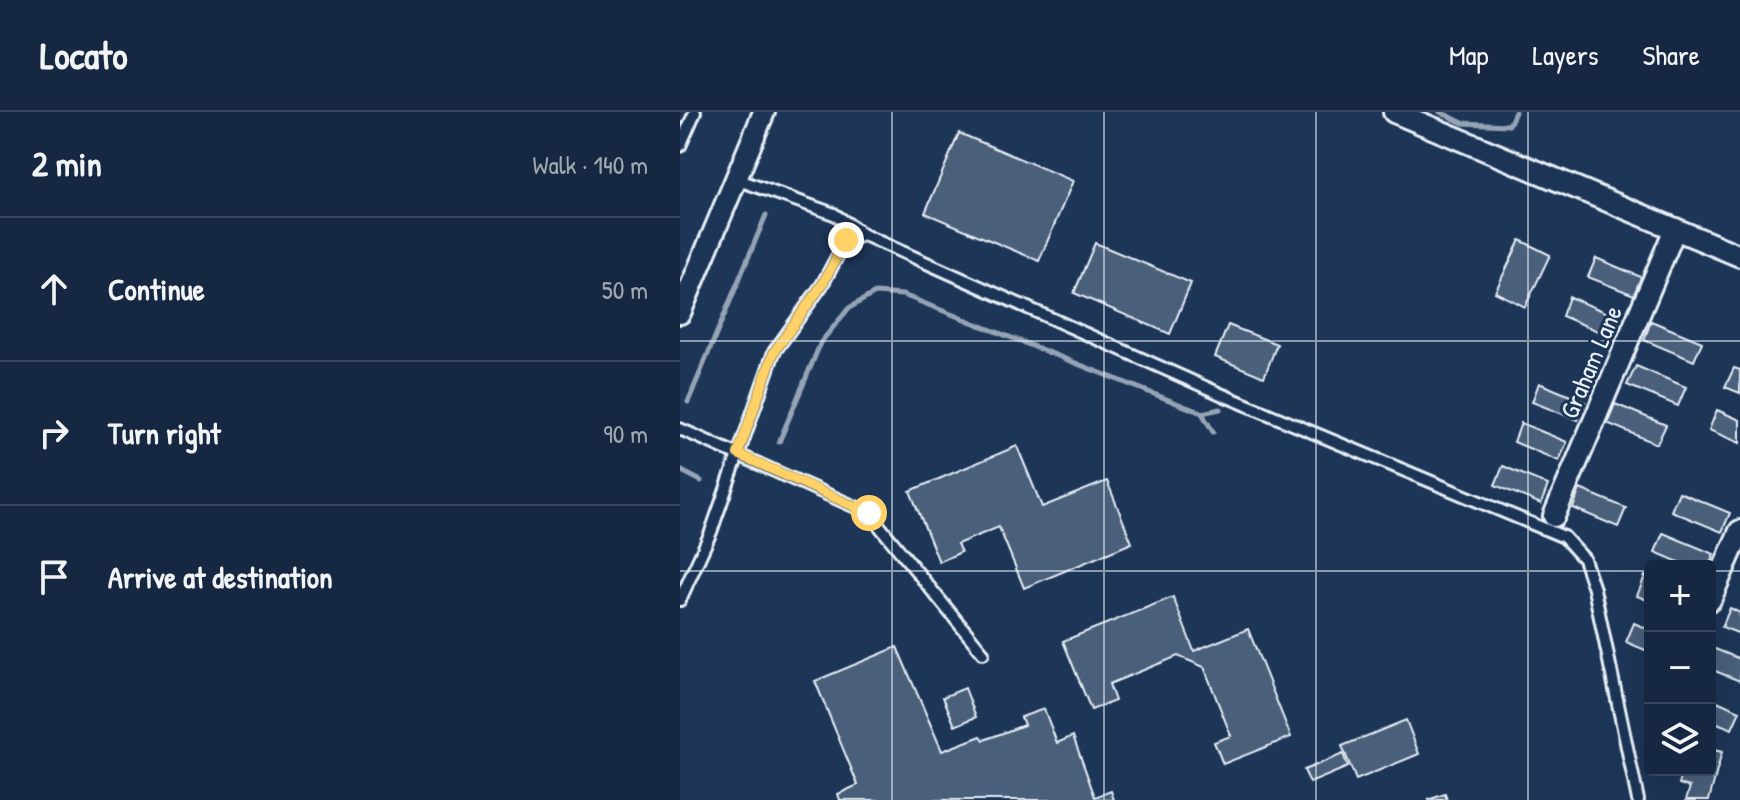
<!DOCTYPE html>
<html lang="en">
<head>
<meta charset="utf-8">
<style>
	:root { --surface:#162841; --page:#23344c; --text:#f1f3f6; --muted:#9ea6b1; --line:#35445a }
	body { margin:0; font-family:"Patrick Hand",sans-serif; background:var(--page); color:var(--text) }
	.controls { position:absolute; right:24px; bottom:24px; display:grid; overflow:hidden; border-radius:8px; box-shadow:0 8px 32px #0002 }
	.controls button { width:72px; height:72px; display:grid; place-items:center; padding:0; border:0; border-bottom:2px solid var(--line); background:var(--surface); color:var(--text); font:40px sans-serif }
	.stop { position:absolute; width:24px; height:24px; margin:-18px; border:6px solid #ffd166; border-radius:50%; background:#fff }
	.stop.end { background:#ffd166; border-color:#fff; box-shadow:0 2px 8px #0008 }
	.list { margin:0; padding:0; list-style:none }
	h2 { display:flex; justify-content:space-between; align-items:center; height:104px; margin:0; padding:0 32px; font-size:34px }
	h2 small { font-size:26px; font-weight:400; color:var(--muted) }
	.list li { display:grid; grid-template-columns:52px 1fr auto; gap:24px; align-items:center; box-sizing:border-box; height:144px; padding:0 32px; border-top:2px solid var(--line) }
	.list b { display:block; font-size:30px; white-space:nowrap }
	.list em { font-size:26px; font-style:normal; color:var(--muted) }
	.icon { flex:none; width:44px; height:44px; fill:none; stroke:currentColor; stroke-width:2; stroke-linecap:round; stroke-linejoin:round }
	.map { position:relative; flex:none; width:1060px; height:688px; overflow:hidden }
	header { display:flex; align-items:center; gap:48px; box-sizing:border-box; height:112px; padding:0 40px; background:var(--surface); border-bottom:2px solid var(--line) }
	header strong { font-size:38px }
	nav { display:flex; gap:44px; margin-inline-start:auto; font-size:28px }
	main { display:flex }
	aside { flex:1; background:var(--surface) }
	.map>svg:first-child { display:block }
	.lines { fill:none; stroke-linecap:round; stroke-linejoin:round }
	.stream { stroke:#95a4b5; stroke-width:5 }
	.building { fill:#495e7a; stroke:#e8f1f8; stroke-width:2 }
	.service-casing { stroke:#e8f1f8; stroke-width:16 }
	.minor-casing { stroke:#e8f1f8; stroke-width:26 }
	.service { stroke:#1d3557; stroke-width:10 }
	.minor { stroke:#1d3557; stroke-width:20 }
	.route { stroke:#ffd166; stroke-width:10 }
	.grid { fill:none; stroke:#e8f1f8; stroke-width:2; stroke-opacity:0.55 }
	.labels { text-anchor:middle; stroke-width:6; stroke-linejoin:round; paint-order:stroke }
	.street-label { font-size:26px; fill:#e8f1f8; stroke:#1d3557 }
</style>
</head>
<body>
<header>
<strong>Locato</strong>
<nav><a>Map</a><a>Layers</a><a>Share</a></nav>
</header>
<main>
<aside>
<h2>2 min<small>Walk · 140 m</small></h2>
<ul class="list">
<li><svg class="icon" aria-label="ahead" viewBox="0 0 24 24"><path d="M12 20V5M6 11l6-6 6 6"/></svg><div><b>Continue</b></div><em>50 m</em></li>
<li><svg class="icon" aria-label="right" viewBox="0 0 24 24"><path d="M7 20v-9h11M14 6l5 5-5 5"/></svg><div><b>Turn right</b></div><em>90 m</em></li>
<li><svg class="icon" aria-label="arrive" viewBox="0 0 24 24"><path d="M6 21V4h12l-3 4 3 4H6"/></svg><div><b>Arrive at destination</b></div></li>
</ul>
</aside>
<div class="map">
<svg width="1060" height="688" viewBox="0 0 1060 688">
	<rect width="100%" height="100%" fill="#1d3557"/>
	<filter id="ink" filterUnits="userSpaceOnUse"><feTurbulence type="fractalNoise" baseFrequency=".0125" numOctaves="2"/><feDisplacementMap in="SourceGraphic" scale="16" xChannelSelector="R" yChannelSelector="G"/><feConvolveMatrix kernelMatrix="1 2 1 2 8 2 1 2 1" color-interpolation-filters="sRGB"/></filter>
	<g filter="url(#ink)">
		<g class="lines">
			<!-- stream -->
			<g class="stream">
				<polyline points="760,0 783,11 829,13 835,0"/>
				<polyline points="8,290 86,103"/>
				<polyline points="522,301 540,297"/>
				<polyline points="99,330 141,230 169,196 195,181 223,183 522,301 533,320"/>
				<polyline points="0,358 21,369"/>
			</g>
		</g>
		<!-- building -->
		<g class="building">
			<polygon points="279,21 393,69 359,149 245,101"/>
			<polygon points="840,128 870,143 845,195 815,180"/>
			<polygon points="415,131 511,171 490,222 394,181"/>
			<polygon points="916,146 961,165 954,183 908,165"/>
			<polygon points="889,185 940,206 932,225 882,204"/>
			<polygon points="971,209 1022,230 1014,249 964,228"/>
			<polygon points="548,213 597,232 584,265 535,245"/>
			<polygon points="956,254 1006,275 998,294 947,273"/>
			<polygon points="1054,256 1060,258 1060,281 1045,275"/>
			<polygon points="859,271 905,290 898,308 852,290"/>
			<polygon points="935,292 986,313 977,332 927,311"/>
			<polygon points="1037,298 1060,308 1060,331 1029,318"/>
			<polygon points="841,311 887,330 879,349 834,330"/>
			<polygon points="337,334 362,395 427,369 452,431 344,476 319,415 277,432 281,440 259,450 230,379"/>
			<polygon points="823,354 868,373 861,392 815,373"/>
			<polygon points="900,377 946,396 938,415 893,396"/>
			<polygon points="999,380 1050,401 1042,420 991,399"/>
			<polygon points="983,421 1034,442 1029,454 1008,454 975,440"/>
			<polygon points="965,464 970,466 970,489 957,484"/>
			<polygon points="493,485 514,539 568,517 611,625 543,652 534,630 551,624 524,555 498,544 429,572 435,589 411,598 383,529"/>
			<polygon points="1050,496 1060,501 1060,522 1042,515"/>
			<polygon points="954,511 970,518 970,540 946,530"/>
			<polygon points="217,535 262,639 301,624 304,628 344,613 341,605 364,597 377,631 393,624 415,685 431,679 434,688 160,688 158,682 178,673 135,569"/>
			<polygon points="1030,535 1060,547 1060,569 1030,557"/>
			<polygon points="285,576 296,605 275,614 263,585"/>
			<polygon points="1030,586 1060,599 1052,617 1030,608"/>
			<polygon points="726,608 739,642 676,668 662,634"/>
			<polygon points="1030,637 1042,640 1029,688 1006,688 1010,675 999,672 1003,658 1030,658"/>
			<polygon points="663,642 668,655 630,671 624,658"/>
			<polygon points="765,682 767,688 748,688"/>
		</g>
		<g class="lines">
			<defs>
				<g id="service">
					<polyline points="0,34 15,0"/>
					<polyline points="56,67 154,102 184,123"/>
					<polyline points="0,317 189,401 303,541"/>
					<polyline points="0,488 31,420 94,240 142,173 166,128 184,123 543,283 884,425 904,447 914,477 958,688"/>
				</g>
				<g id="minor">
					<polyline points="714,0 1060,144"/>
					<polyline points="0,201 84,0"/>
					<polyline points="874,404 995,117"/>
					<polyline points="1030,488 1060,419"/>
				</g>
			</defs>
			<!-- service casing -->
			<use href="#service" class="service-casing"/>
			<!-- minor casing -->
			<use href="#minor" class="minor-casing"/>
			<!-- service -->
			<use href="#service" class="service"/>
			<!-- minor -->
			<use href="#minor" class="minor"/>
		</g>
	</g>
	<g class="lines" filter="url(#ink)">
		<!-- route -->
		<polyline class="route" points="166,128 142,173 94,240 58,342 189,401"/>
	</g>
	<!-- grid -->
	<path class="grid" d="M212,0V688M424,0V688M636,0V688M848,0V688M0,229H1060M0,459H970M1030,459H1060"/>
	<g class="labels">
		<!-- street labels -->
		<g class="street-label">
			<text transform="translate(911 250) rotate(-67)" y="9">Graham Lane</text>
		</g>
	</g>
</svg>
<div class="controls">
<button>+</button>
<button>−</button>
<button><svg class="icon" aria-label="layers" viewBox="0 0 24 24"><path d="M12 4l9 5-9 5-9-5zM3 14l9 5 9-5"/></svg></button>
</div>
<div class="stop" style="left:189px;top:401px"></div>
<div class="stop end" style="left:166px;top:128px"></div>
</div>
</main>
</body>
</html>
